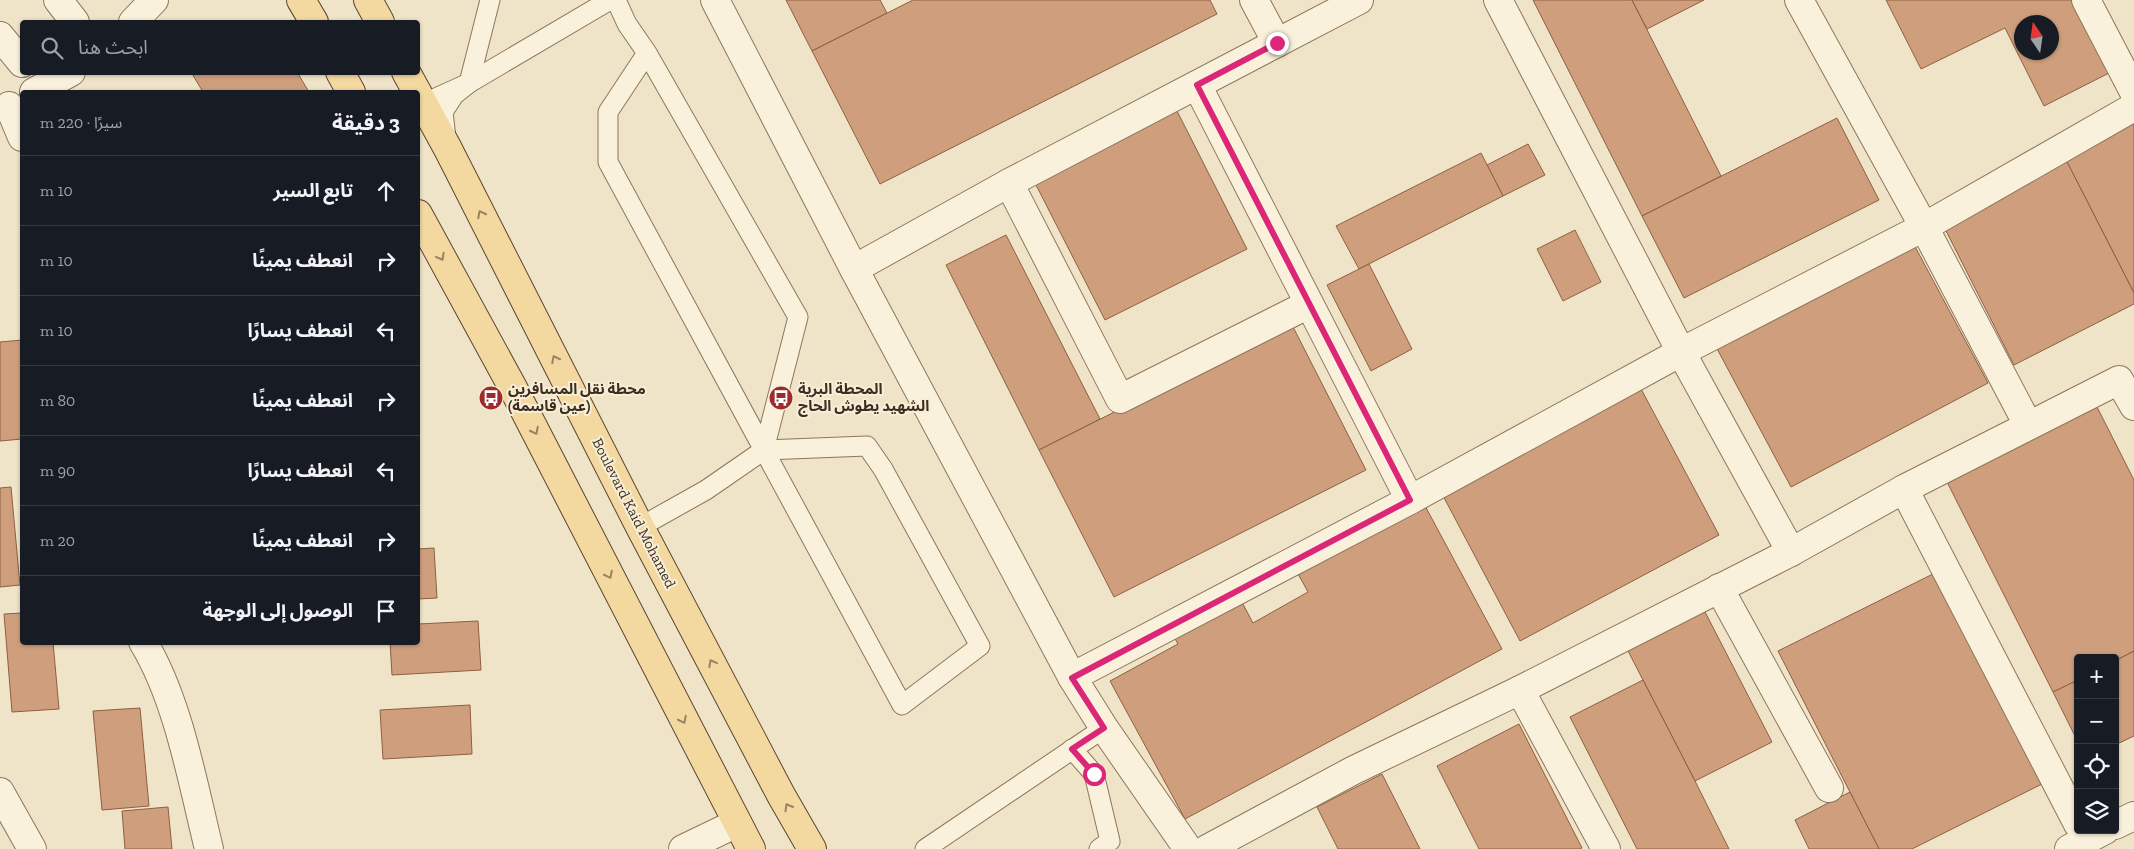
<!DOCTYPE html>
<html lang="ar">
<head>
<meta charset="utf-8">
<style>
	:root { --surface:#171b24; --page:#242831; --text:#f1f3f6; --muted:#9ea1a6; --line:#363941 }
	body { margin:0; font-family:"Zilla Slab","Noto Sans Arabic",serif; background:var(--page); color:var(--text); direction:rtl }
	.controls { position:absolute; right:15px; bottom:15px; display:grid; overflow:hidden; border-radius:5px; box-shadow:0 1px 4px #0004 }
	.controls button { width:45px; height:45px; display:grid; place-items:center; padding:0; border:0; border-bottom:1px solid var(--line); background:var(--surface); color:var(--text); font:25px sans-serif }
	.compass { position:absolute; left:2014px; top:15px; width:45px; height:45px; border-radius:50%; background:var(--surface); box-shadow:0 1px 4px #0004; rotate:347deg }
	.stop { position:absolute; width:15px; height:15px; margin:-11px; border:4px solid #db2777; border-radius:50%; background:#fff }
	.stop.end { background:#db2777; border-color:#fff; box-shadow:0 1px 5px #0008 }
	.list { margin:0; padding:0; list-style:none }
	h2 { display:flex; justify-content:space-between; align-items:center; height:65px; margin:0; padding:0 20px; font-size:21px }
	h2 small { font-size:16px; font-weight:400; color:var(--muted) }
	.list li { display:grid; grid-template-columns:32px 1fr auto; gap:15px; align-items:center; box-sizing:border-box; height:70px; padding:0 20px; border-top:1px solid var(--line) }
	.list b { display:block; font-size:19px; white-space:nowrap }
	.list em { font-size:16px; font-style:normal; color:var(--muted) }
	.icon { flex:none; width:28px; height:28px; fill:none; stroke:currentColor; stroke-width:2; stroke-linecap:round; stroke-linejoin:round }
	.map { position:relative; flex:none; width:2134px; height:849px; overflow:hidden; direction:ltr }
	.search { position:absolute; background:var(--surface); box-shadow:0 1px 4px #0004; left:20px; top:20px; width:400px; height:55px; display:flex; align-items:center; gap:12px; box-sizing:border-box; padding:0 18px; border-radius:5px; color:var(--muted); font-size:19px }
	.panel { position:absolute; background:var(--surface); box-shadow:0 1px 4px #0004; left:20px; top:90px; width:400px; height:555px; border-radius:5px; direction:rtl }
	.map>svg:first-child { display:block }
	.building { fill:#cf9f7d; stroke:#8d5f41; fill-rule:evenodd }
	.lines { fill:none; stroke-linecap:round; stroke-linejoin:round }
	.service-casing { stroke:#8d765c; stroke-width:21 }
	.minor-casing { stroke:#8d765c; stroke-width:30 }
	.primary-casing { stroke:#5b4430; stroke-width:30 }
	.service { stroke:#faf1dc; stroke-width:19 }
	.minor { stroke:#faf1dc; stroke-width:28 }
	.primary { stroke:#f3d9a0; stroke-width:28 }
	.oneway { stroke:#988460 }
	.route { stroke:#db2777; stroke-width:6 }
	.labels { text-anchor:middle; stroke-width:4; stroke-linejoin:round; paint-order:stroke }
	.poi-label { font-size:15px; font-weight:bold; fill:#3d2e20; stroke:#f7eed8; text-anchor:start }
	.street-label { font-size:15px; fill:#3d2e20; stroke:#f7eed8 }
</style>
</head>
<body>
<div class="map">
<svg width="2134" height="849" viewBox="0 0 2134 849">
	<rect width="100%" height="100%" fill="#f0e4c8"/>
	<!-- building -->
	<g class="building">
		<polygon points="786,0 880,0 887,13 812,51"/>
		<polygon points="913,0 1210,0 1217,14 880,184 812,51"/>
		<polygon points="1533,0 1632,0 1721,176 1642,216"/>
		<polygon points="1632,0 1704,0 1647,29"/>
		<path d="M1886,0H2077L2113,71L2044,106L2005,28L1921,69ZM2022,22H2052V52H2022Z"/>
		<polygon points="191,72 297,72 309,92 203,92"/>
		<polygon points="1177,111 1247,249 1105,320 1035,183"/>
		<polygon points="1837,118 1879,200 1684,298 1642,216"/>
		<polygon points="2134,122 2134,293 2064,156"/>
		<polygon points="1528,144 1545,175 1503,196 1487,165"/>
		<polygon points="1481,153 1503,196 1359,269 1336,226"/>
		<polygon points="2064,156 2134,293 2134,304 2014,365 1940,219"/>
		<polygon points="1575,230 1601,282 1563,301 1537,249"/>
		<polygon points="1006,235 1100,419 1039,450 946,265"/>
		<polygon points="1912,241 1988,383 1791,487 1715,345"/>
		<polygon points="1369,264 1412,349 1371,371 1327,285"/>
		<polygon points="1291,323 1366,470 1114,597 1039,450"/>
		<polygon points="22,340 22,439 0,441 0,342"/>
		<polygon points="1640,387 1719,535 1520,641 1441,492"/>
		<polygon points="2097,407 2134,480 2134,651 2115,661 2115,658 2078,658 2078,680 2053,692 1947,482"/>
		<polygon points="11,487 20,585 0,587 0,488"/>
		<polygon points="1424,504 1502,649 1185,819 1110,681 1178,644 1170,630 1237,593 1253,623 1308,592 1297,572"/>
		<polygon points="434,548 437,598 418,599 418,549"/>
		<polygon points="1937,572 2044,783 1912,849 1879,849 1778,651"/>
		<polygon points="1704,610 1772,742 1695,781 1627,649"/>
		<polygon points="22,613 22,642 53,642 59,709 12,712 4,614"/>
		<polygon points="478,621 481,670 392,675 390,642 418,642 418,624"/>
		<polygon points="2134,651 2134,736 2115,745 2115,661"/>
		<polygon points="1643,680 1695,781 1729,849 1637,849 1570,717"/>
		<polygon points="2078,680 2078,742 2053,692"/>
		<polygon points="470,705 472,754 383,759 380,710"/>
		<polygon points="140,708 149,806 102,810 93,711"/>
		<polygon points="1519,724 1582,848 1580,849 1479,849 1437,766"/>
		<polygon points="1382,774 1420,849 1338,849 1317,807"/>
		<polygon points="1850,792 1879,849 1809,849 1795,820"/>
		<polygon points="168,807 172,849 125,849 122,811"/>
	</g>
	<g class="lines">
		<defs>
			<g id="service">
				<polyline points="616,0 627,24 647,53 798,317 764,450 867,446 883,469 980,646 902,705 608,162 608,112 647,53"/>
				<polyline points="418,106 469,83 610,0"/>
				<polyline points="446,138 443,112 454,95 469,83 490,0"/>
				<polyline points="640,527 706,490 764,450"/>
				<polyline points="1072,749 1094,774 1110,841 1099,849"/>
				<polyline points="925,849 1104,728"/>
			</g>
			<g id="minor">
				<polyline points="58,0 75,22"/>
				<polyline points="715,0 854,269 1072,677 1104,728 1188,849"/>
				<polyline points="1254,0 1277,43"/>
				<polyline points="1498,0 1681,352 1791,552"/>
				<polyline points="1799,0 1924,227 2028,425"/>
				<polyline points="2086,0 2134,92"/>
				<polyline points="133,22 154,0"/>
				<polyline points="0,36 22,63"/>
				<polyline points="1197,85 1410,500"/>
				<polyline points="34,92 71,72"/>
				<polyline points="9,106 22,137"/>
				<polyline points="1009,183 1120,399 1309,304"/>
				<polyline points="854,269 1009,183 1359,0"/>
				<polyline points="1904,489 2078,824"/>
				<polyline points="1719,588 1829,788"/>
				<path d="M143,642C178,699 193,784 209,849"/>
				<polyline points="1072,677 1410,500 1681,352 1924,227 2134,107"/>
				<polyline points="1520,690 1606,849"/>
				<polyline points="0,792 32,849"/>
				<polyline points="2115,825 2134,816"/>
				<polyline points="683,849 737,823"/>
				<polyline points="1207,849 1354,770 1520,690 1791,552 1904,489 2119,380 2134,406"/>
				<polyline points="2069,849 2105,830"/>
			</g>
			<g id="primary">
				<polyline points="301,0 314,22"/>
				<polyline points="368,0 380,22"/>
				<polyline points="340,72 351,92"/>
				<polyline points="406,72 417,92"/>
				<polyline points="418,94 448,149 640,527 781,795 812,849"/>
				<polyline points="418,214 513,388 751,849"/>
			</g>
		</defs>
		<!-- service casing -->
		<use href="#service" class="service-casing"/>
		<!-- minor casing -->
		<use href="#minor" class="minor-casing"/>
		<!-- primary casing -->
		<use href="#primary" class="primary-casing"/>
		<!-- service -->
		<use href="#service" class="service"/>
		<!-- minor -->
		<use href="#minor" class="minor"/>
		<!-- primary -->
		<use href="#primary" class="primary"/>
	</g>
	<!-- one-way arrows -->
	<defs><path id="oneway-chevron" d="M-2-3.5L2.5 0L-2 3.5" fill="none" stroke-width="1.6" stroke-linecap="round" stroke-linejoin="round" transform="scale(1.25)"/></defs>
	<g class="oneway">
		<use href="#oneway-chevron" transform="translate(481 214) rotate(-117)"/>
		<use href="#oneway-chevron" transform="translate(441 257) rotate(61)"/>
		<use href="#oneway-chevron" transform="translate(555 359) rotate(-117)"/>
		<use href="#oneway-chevron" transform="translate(535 431) rotate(63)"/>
		<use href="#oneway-chevron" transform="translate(609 575) rotate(63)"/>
		<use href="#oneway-chevron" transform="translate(712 663) rotate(-118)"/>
		<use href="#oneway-chevron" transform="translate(683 720) rotate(63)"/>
		<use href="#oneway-chevron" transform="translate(788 807) rotate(-120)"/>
	</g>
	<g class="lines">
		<!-- route -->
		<polyline class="route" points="1094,774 1072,749 1104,728 1072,678 1410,500 1197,85 1277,43"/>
	</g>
	<!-- icons -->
	<defs>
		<symbol id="bus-disc" viewBox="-11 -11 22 22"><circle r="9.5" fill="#9e2a2b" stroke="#f7eed8"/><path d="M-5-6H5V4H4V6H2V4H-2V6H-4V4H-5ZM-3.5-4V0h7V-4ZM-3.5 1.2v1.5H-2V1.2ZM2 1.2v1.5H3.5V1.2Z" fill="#fff"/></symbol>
	</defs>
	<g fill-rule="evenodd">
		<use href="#bus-disc" x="477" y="384" width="28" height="28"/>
		<use href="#bus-disc" x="767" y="384" width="28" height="28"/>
	</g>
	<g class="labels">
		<!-- poi labels -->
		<g class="poi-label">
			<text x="508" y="394">محطة نقل المسافرين<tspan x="508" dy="17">(عين قاسمة)</tspan></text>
			<text x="798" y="394">المحطة البرية<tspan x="798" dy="17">الشهيد يطوش الحاج</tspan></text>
		</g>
		<!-- street labels -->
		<g class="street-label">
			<text transform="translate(634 513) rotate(63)" y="5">Boulevard Kaid Mohamed</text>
		</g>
	</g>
</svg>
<div class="controls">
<button>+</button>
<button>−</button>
<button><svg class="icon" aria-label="locate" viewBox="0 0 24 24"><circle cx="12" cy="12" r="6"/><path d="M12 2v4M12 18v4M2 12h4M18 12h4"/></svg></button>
<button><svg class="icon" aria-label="layers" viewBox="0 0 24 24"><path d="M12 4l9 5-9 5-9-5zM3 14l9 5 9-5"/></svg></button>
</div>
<svg class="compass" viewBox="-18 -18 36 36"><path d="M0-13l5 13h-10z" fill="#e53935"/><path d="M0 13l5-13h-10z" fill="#9ea1a6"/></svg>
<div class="stop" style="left:1094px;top:774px"></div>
<div class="stop end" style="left:1277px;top:43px"></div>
<div class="search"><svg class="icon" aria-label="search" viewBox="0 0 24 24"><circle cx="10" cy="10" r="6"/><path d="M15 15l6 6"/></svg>ابحث هنا</div>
<section class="panel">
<h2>3 دقيقة<small>سيرًا · 220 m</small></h2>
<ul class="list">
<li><svg class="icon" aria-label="ahead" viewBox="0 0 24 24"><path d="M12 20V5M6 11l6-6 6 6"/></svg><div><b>تابع السير</b></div><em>10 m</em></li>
<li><svg class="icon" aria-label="right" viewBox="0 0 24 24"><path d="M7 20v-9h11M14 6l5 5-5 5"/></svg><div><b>انعطف يمينًا</b></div><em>10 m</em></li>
<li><svg class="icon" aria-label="left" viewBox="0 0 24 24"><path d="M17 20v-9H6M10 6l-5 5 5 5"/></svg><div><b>انعطف يسارًا</b></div><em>10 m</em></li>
<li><svg class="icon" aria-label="right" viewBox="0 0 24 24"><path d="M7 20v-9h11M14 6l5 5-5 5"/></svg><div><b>انعطف يمينًا</b></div><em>80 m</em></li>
<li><svg class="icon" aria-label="left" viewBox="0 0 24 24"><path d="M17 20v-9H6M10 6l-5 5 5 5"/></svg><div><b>انعطف يسارًا</b></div><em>90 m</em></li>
<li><svg class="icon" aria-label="right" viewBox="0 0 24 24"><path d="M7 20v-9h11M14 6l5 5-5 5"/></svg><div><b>انعطف يمينًا</b></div><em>20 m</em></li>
<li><svg class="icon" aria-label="arrive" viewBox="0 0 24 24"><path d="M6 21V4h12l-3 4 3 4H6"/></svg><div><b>الوصول إلى الوجهة</b></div></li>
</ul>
</section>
</div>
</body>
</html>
